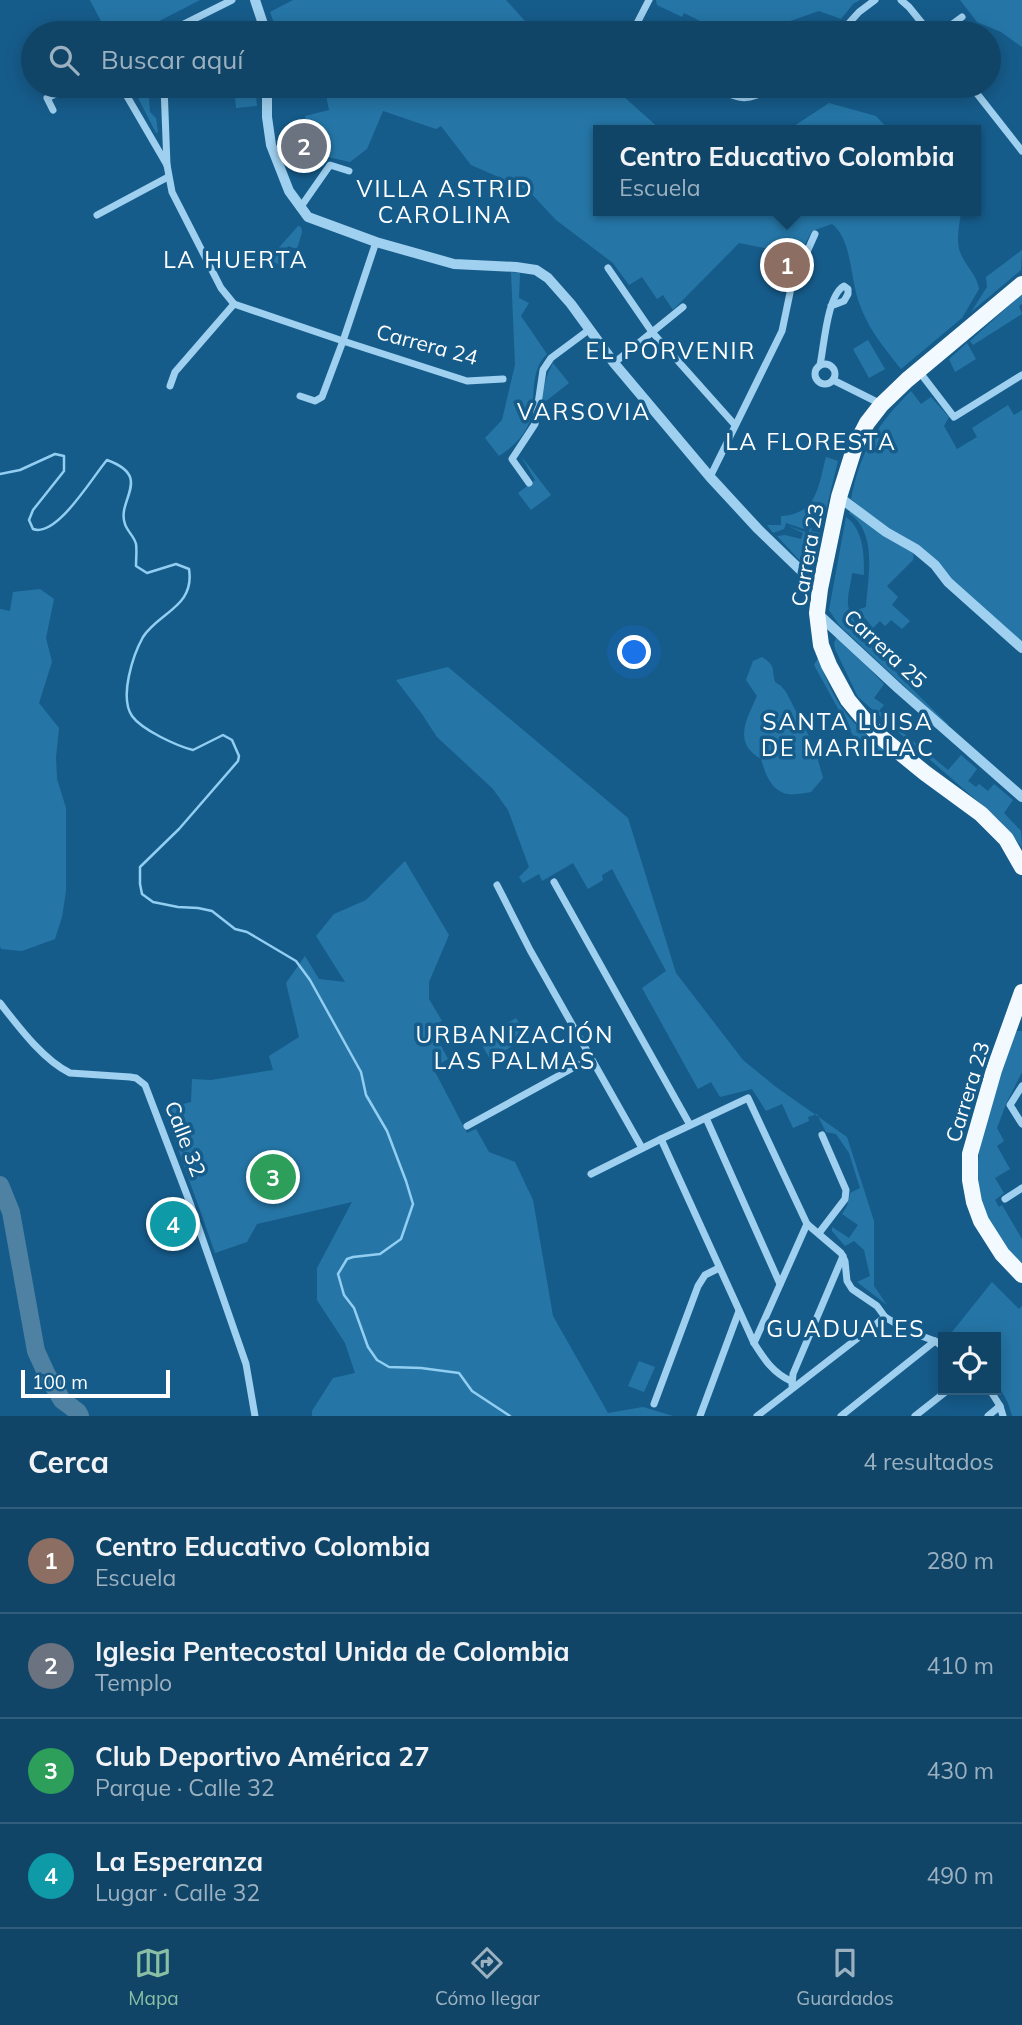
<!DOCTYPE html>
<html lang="es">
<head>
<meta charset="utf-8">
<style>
	:root { --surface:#104568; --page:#1e4f71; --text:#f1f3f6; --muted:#9cb1c0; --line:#305d7c; --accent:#8abfa5 }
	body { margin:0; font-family:Mulish,sans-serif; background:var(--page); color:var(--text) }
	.controls { position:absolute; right:21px; bottom:21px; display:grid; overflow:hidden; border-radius:0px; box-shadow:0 4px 18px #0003 }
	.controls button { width:63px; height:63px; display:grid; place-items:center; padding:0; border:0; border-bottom:2px solid var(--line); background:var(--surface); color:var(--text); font:35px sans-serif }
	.scale { position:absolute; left:21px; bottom:18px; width:149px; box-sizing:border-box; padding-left:7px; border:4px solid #fff; border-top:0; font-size:19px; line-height:24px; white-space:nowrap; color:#fff; -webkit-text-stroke:5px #165c8b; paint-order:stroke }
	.you { position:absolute; left:635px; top:653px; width:24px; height:24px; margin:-18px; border:5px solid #fff; border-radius:50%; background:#1a73e8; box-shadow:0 0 0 10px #1a73e833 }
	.badge { display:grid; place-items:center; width:46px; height:46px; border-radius:50%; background:var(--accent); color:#fff; font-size:23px; font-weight:700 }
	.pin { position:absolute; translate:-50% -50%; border:4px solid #fff; box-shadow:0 2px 7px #0006 }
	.popup { position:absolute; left:593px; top:125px; width:388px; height:91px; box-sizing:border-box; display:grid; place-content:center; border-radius:0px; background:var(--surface); filter:drop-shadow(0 2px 5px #0005); font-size:23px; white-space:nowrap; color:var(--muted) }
	.popup b { font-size:26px; color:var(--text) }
	.popup::after { content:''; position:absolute; left:50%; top:100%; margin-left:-14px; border:14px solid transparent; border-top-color:var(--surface) }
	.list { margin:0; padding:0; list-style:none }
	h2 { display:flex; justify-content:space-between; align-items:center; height:91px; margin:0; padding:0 28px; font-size:30px }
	h2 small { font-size:23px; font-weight:400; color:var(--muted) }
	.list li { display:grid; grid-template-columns:46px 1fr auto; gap:21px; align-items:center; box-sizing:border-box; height:105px; padding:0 28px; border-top:2px solid var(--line) }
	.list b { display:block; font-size:26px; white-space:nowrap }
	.list p { margin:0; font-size:23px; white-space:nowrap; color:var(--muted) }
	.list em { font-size:23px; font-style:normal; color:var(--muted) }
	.icon { flex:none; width:38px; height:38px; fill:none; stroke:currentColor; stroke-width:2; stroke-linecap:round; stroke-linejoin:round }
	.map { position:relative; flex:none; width:1022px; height:1416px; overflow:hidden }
	.search { position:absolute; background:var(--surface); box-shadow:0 4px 18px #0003; left:21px; right:21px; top:21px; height:77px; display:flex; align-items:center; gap:18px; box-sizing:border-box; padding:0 24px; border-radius:38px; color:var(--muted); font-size:26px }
	.sheet { height:511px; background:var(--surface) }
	nav { display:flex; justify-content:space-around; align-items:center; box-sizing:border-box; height:98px; border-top:2px solid var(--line); background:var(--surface); font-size:19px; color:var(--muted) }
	nav a { display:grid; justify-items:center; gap:4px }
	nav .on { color:var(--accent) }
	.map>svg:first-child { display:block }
	.green { fill:#2576a7 }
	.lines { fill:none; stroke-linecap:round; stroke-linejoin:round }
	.stream { stroke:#91cef2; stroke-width:2.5 }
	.river { stroke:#4e81a2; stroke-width:18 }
	.minor { stroke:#9fd0ef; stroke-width:7 }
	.tertiary { stroke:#9fd0ef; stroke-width:10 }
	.trunk { stroke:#f3faff; stroke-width:16 }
	.labels { text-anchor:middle; stroke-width:7; stroke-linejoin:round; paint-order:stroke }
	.street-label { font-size:21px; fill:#fff; stroke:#165c8b }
	.neighbourhood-label { font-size:23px; letter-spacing:2px; fill:#fff; stroke:#165c8b }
</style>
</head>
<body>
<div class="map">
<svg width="1022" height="1416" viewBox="0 0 1022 1416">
	<rect width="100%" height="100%" fill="#165c8b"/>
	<!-- green -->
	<g class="green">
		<polygon points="90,0 200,0 136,33 107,33"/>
		<polygon points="293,0 506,0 536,33 315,33 314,31 274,23 270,12"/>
		<polygon points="656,0 860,0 853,4 841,19 819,11 776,26 774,33 752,33 743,29 741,33 739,33 720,21 716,29 684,13 682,17 657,5"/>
		<polygon points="960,0 1022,0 1022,47 1001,32 977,22"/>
		<polygon points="132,86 148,86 150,112 156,118 158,132 156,133"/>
		<polygon points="234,86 255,86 257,106 236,108"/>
		<path d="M324,86H612L661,130H598V211H961C960,223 956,236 959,249C963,264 977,274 979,289L962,318L901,369C884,347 870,332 860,305C850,282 853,240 832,224L812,231L799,255L739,243L673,310L663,295L657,299L642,277L629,285L613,263L556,220L528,190L471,165L441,126L436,129L383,111L367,149L350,162L323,156L313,127L306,129L305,116L329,110Z"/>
		<polygon points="829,103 876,116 889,130 782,130 794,126"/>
		<polygon points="298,226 301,227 302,232 297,249 288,246 281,265 268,260"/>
		<polygon points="1022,250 1021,270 971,312 987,287 986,277"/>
		<path d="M511,272L520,273L519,298L529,303L521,316L547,354C528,372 537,400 529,423C523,438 511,448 499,456L485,438L502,420L515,365Z"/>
		<polygon points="1022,294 1022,304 1019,306 1022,314 973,345 970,341"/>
		<polygon points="868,340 885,369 869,378 853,349"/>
		<polygon points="967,343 976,359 955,372 949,359"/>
		<path d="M553,363L569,383L546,401L543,415L540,412C543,395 544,378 553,363Z"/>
		<path d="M911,391L921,404L931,397L949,417L944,426L957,449L977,437L972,428L1008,405L1014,415L1022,410V643L851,499C860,452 878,423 911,391Z"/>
		<polygon points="521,456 551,495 531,510 518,493 535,480"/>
		<path d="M826,457L838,461L821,530L815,529L816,524L806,522L804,529L786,523L784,529L773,533L767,525H781V516C818,514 818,486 826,457Z"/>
		<path d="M851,509L914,552L913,560L887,586L898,597L892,605L910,621L902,629L891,620L885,626L880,621L873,628L865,618L860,623L857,610L866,607C868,577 878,533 849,513Z"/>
		<path d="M846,517C864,530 864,555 864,575L852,573C851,583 847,596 848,605C853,635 926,702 949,725L945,724L839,625L829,610Z"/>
		<polygon points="788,526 808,533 810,528 812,528 811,531 820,533 813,554 807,562 802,563 777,536 785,535 801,539 803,533"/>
		<polygon points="40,589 54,599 46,638 52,662 39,703 59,728 56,757 57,779 66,808 66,891 62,917 55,939 22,951 1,949 0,946 0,609 10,611 13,592"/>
		<polygon points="836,638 840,639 884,684 874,698 884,705 879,711 892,718 896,715 902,717 895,726 948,770 961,755 977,769 968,781 976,787 979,784 988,791 994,784 1013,800 1004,813 1021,831 1022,847 998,819 858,697 835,649 834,643"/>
		<path d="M762,657C777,667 771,668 775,682L781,686L786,692L814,746L823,778L811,792C804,793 795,795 788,794C771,791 765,773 761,759C732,742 747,719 757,696L746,680L753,661Z"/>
		<path d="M818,658C835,704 847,721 886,750L871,760L857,743L814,665Z"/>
		<polygon points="448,667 628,818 676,973 743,1060 776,1087 847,1137 874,1221 874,1286 887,1305 857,1282 870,1276 864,1250 854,1241 845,1246 832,1231 832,1227 849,1238 858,1225 842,1214 847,1206 850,1193 860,1188 849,1153 836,1134 826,1132 817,1114 808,1117 809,1121 793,1128 782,1104 766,1111 752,1089 720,1097 711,1082 698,1089 642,988 666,971 612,869 602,875 603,880 588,889 573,863 542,881 539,874 523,883 519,877 529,867 508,810 493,789 437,737 422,714 396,680"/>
		<polygon points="405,861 449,935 429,982 429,999 442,1021 431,1027 448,1059 433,1068 467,1133 476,1129 489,1152 515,1162 533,1200 553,1316 608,1413 643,1407 673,1416 312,1416 312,1411 333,1378 355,1373 345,1343 317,1300 317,1268 352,1202 257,1224 247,1242 215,1253 164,1109 191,1102 192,1079 211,1080 273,1070 269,1056 299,1037 286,983 305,956 319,979 345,982 316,936 334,914 366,900"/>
		<polygon points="516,1018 528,1037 490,1059 479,1040"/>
		<path d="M1016,1031H1022V1072L1006,1104L997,1128L1004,1141L997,1146L1010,1169L995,1178L1004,1193L995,1200L999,1207L1002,1205L1022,1239V1264C1012,1253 1002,1243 994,1231C957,1172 993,1098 1011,1039Z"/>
		<polygon points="992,1282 1019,1309 1022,1306 1022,1416 1012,1416 1008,1403 996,1381 996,1337 948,1337"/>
		<polygon points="639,1361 655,1367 644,1392 628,1386"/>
	</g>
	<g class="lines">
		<!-- stream -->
		<path class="stream" d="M0,474L20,470L55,454L64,456V471L33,510L29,520L33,529C57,538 93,476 107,460C154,477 116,500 125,524C127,531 134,536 136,544C137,550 136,559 136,566L147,573L176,564L189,569C195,607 159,612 143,637C133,655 119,697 132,716C142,730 177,746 193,750L223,735L232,740L239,756L238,761L179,829L140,867V884L142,894L153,902L178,907L198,908L212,911L235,929L247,932L296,961L310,980L361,1072L366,1095L387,1131L406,1181L413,1204L401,1239L380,1254L353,1257L347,1259L338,1274L344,1295L354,1308L368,1347L377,1360L389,1367L421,1368L459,1373L472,1391L510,1416"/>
		<!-- river -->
		<polyline class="river" points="0,1185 11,1212 36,1351 47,1375 62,1400 78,1412 80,1416"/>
		<!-- minor -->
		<g class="minor">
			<polyline points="901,0 909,7 930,33"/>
			<polyline points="166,33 232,0"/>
			<polyline points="632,33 649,0"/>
			<polyline points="840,33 859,12 875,0"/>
			<polyline points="940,33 962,17"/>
			<polyline points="121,86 167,165 172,192 221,288 234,304 343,341 467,381 503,379"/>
			<polyline points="164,86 167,165"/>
			<path d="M715,86C744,104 749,99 777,86"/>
			<polyline points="971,86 1022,151"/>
			<polyline points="53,110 47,98 72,86"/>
			<polyline points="300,208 330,165 349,171"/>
			<polyline points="97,215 168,177"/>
			<polyline points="608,268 652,332 735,425"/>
			<polyline points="614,363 683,307"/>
			<circle cx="825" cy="374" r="10"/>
			<path d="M820,365C824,347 827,295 844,286L848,289V294L844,301L831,306"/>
			<polyline points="918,370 954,417 1022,375"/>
			<polyline points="833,380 881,404"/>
			<polyline points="170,386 175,372 234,304"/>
			<polyline points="300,396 315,401 322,397 343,341 376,242"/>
			<polyline points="710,477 782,331 791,288 815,234"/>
			<polyline points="529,483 512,459 535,424 543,370 551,358 590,329"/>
			<polyline points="554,882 690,1125"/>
			<polyline points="497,885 530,950 642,1148"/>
			<path d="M0,1003C18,1026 43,1060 70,1073L130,1077L136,1078L145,1085L190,1203L246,1364L255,1416"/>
			<polyline points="1022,1086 1010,1105 1022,1124"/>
			<polyline points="706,1118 780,1284"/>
			<polyline points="467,1126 591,1058"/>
			<path d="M661,1139L754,1343C764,1359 773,1373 791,1381"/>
			<polyline points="591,1174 661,1139 748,1098 807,1224 841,1253 845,1261 847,1281 852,1289 877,1306 885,1317 908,1331 935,1341 943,1347"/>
			<polyline points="1005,1199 1022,1188"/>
			<polyline points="819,1233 845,1199 846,1190 822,1135"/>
			<polyline points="754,1343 807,1224"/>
			<polyline points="792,1385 793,1374 843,1256"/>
			<polyline points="990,1390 1000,1406 1003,1416"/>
			<polyline points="654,1404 698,1286 705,1275 719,1268"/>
			<polyline points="700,1416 739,1311"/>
			<polyline points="757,1416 885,1317"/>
			<polyline points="841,1416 935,1341"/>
			<polyline points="915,1416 948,1390"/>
			<polyline points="988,1416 1000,1406"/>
		</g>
		<!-- tertiary -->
		<g class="tertiary">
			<polyline points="255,0 262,21 263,33"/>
			<polyline points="267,86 267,117 271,145 289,191 308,217 376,242 454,264 516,267 536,270 548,278 571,304 614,363 710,477 758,529 820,589"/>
			<polyline points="839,497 886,532 916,549 935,565 948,582 1022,648"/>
			<polyline points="817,613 899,689 1022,797"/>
		</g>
		<!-- trunk -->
		<g class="trunk">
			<polyline points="1022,284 907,380 881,405 867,423 855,446 839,497 820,589 817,613 821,645 829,665 848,700 867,723 882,738 925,773 981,814 1006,839 1022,867"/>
			<polyline points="1022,992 994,1070 970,1154 970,1180 974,1202 981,1221 1002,1254 1022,1275"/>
		</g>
	</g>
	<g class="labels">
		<!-- street labels -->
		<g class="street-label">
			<text transform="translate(427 345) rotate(15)" y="7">Carrera 24</text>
			<text transform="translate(808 555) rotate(-80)" y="7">Carrera 23</text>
			<text transform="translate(885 649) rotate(43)" y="7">Carrera 25</text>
			<text transform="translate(968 1092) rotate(-73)" y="7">Carrera 23</text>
			<text transform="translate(185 1139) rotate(69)" y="7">Calle 32</text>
		</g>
		<!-- neighbourhood labels -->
		<g class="neighbourhood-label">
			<text x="445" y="197">VILLA ASTRID<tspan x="445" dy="26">CAROLINA</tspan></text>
			<text x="236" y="268">LA HUERTA</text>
			<text x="671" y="359">EL PORVENIR</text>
			<text x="584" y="420">VARSOVIA</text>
			<text x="811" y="450">LA FLORESTA</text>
			<text x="848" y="730">SANTA LUISA<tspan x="848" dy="26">DE MARILLAC</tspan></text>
			<text x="515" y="1043">URBANIZACIÓN<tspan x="515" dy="26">LAS PALMAS</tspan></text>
			<text x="846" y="1337">GUADUALES</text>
		</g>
	</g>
</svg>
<div class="controls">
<button><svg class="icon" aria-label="locate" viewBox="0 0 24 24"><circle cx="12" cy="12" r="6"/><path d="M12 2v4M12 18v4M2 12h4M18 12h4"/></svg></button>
</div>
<div class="scale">100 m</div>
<div class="you"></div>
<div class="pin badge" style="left:787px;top:265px;background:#8d6e63">1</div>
<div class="popup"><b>Centro Educativo Colombia</b>Escuela</div>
<div class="pin badge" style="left:304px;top:146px;background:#6b7280">2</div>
<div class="pin badge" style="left:273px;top:1177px;background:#2e9e5b">3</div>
<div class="pin badge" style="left:173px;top:1224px;background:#0f9aa8">4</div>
<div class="search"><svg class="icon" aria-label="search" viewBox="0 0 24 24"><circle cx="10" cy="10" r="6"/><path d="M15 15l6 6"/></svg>Buscar aquí</div>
</div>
<section class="sheet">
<h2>Cerca<small>4 resultados</small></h2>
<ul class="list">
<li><span class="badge" style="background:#8d6e63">1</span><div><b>Centro Educativo Colombia</b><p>Escuela</p></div><em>280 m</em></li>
<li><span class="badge" style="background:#6b7280">2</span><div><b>Iglesia Pentecostal Unida de Colombia</b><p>Templo</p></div><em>410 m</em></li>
<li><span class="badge" style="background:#2e9e5b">3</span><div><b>Club Deportivo América 27</b><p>Parque · Calle 32</p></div><em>430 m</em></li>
<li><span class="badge" style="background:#0f9aa8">4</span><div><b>La Esperanza</b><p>Lugar · Calle 32</p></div><em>490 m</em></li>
</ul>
</section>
<nav>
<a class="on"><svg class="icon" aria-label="map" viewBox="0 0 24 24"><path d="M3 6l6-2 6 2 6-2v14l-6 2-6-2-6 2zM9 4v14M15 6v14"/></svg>Mapa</a>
<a><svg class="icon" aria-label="directions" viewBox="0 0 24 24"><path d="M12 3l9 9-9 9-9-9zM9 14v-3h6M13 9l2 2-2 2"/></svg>Cómo llegar</a>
<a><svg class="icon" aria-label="saved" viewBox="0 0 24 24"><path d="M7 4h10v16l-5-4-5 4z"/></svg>Guardados</a>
</nav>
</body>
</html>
